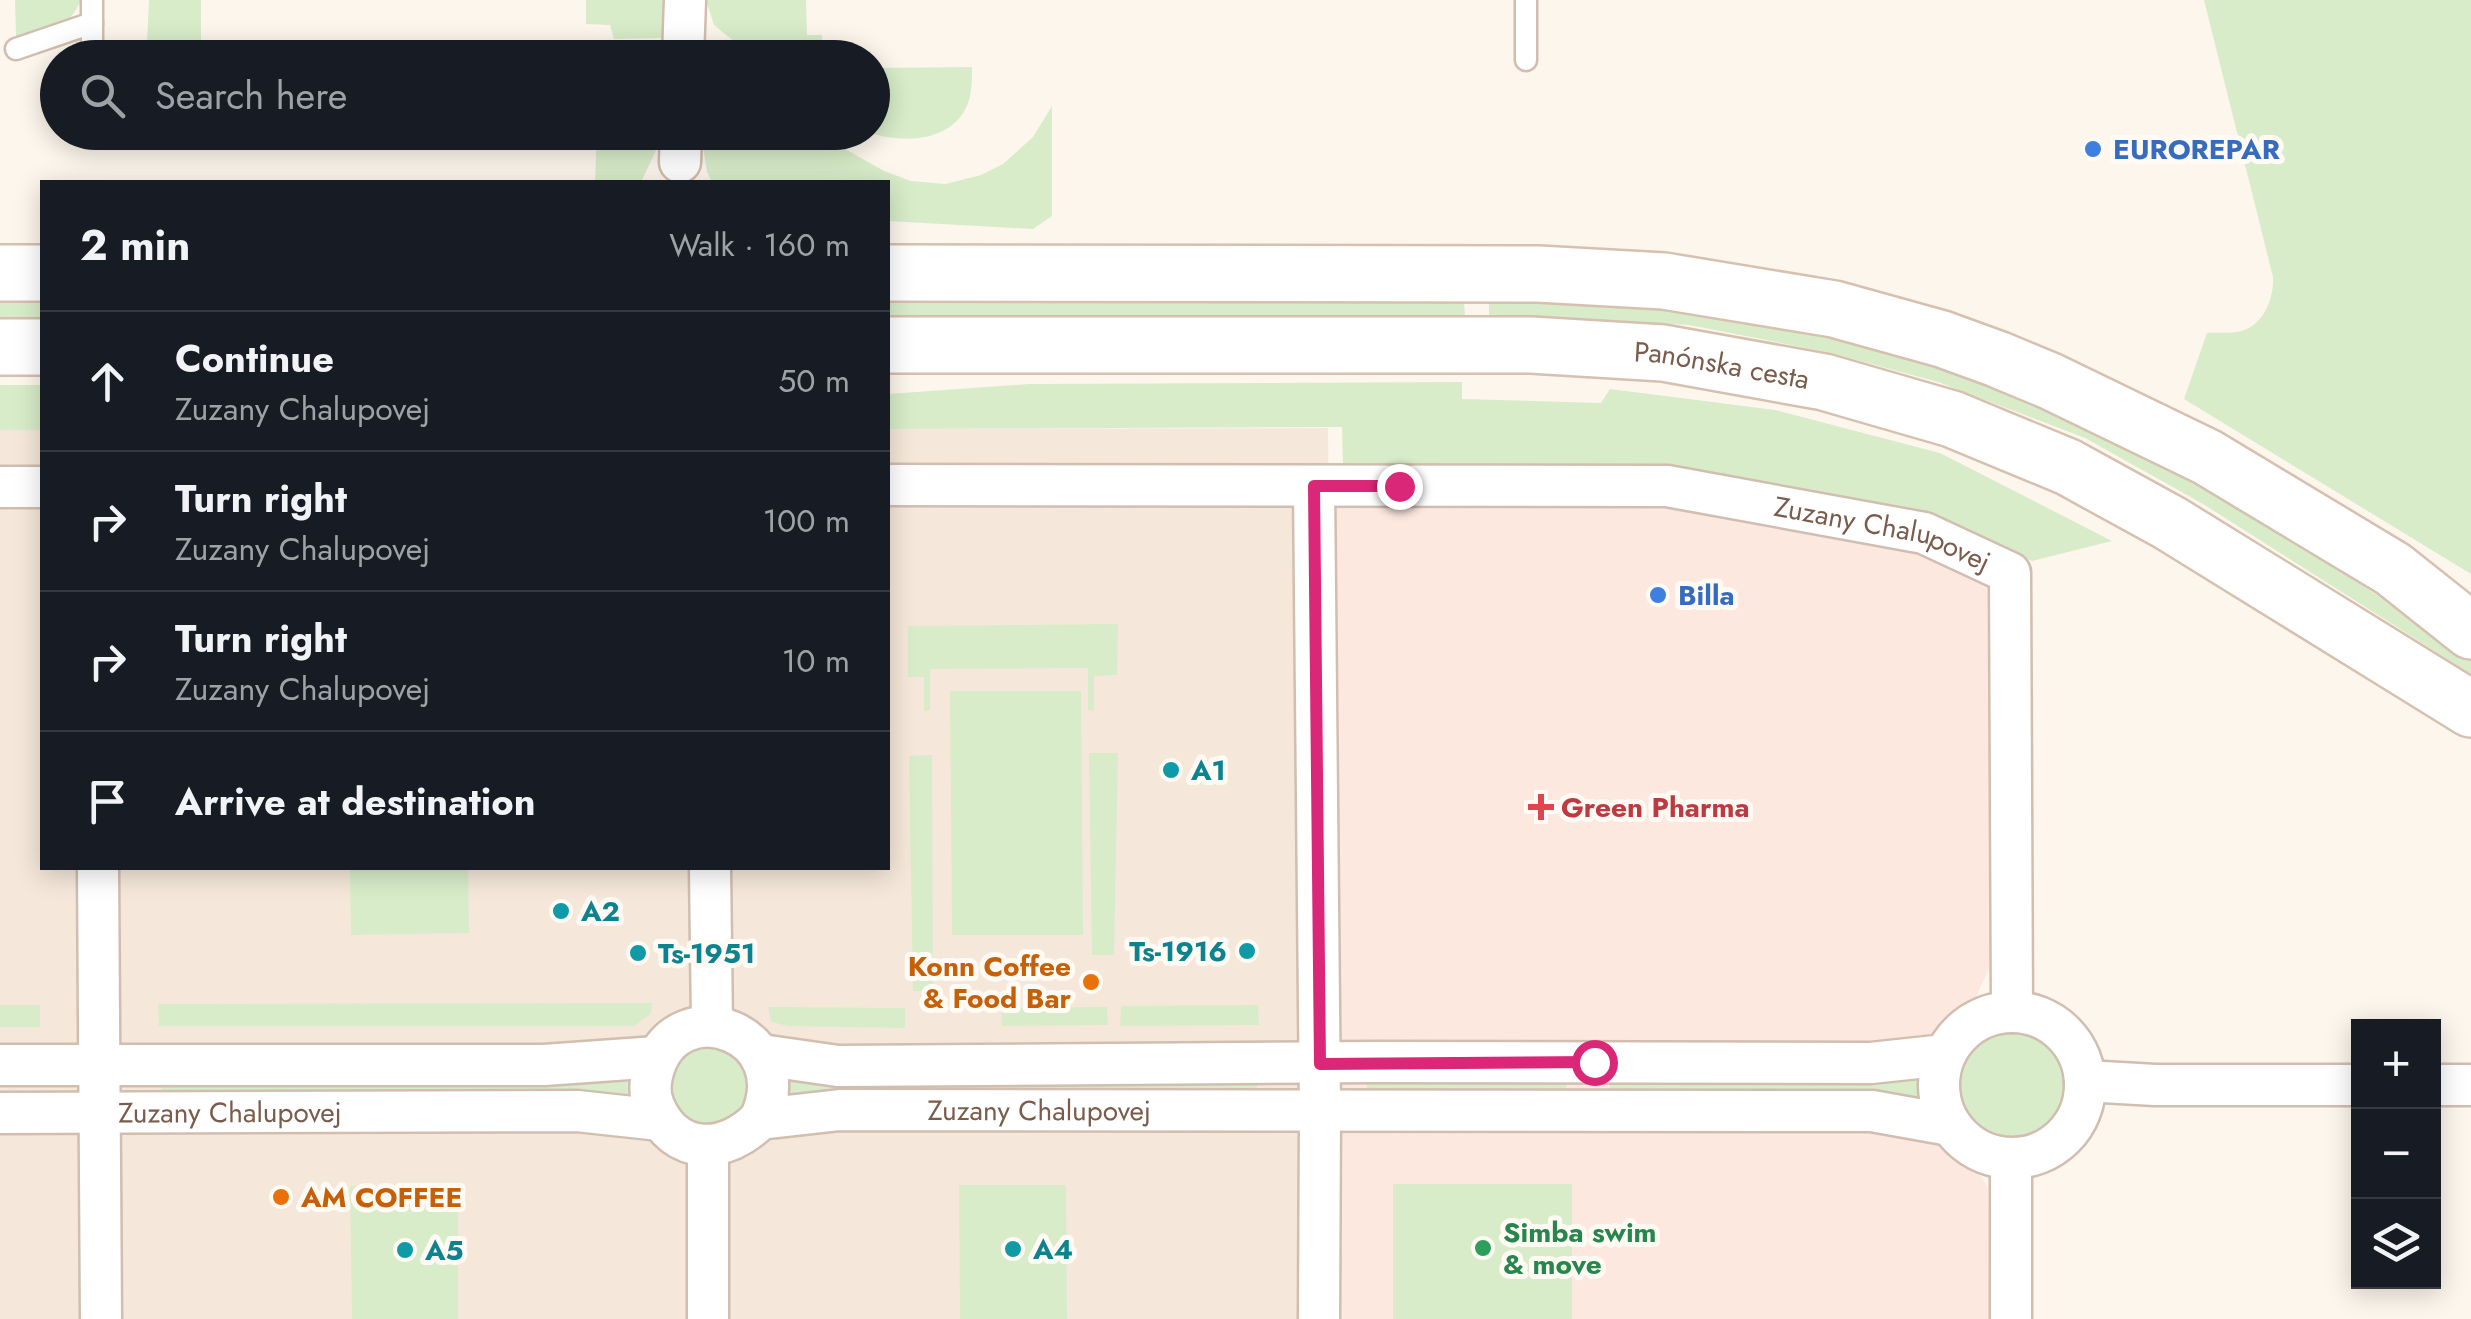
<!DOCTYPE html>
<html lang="en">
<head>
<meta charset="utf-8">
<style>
	:root { --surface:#171b24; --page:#20242c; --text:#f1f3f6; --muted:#9ea1a6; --line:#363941 }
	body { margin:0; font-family:Jost,sans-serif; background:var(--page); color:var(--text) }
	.controls { position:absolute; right:30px; bottom:30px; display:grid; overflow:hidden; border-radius:0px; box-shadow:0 5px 25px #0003 }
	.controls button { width:90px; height:90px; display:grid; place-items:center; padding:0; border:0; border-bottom:2px solid var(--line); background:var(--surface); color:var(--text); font:50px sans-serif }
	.stop { position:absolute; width:30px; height:30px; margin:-22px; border:8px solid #db2777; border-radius:50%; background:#fff }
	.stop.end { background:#db2777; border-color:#fff; box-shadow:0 2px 10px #0008 }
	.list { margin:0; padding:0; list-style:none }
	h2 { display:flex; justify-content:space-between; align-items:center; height:130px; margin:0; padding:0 40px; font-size:42px }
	h2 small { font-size:32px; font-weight:400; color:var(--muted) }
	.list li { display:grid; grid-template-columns:65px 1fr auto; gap:30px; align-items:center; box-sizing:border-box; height:140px; padding:0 40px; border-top:2px solid var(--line) }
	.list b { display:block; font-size:38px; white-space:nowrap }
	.list p { margin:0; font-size:32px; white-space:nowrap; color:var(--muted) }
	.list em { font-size:32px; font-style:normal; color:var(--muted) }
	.icon { flex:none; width:55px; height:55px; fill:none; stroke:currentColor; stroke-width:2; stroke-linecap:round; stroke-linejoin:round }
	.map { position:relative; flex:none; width:2471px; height:1319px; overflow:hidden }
	.search { position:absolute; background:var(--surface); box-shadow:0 5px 25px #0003; left:40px; top:40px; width:850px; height:110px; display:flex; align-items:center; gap:25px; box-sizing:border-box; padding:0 35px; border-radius:55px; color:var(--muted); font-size:38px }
	.panel { position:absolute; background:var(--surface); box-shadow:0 5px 25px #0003; left:40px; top:180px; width:850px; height:690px; border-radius:0px }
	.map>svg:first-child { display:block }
	.residential { fill:#f5e8da }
	.commercial { fill:#fde8e0 }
	.green { fill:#d8ecc9 }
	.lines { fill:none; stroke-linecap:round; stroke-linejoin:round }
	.lane-casing { stroke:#d1beb0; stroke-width:25 }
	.street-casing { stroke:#d1beb0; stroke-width:45 }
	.secondary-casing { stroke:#d6c0b0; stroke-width:60 }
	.lane { stroke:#fff; stroke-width:20 }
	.street { stroke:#fff; stroke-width:40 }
	.secondary { stroke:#fff; stroke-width:55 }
	.route { stroke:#db2777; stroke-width:12 }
	.shop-dot { fill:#3f7fe0; stroke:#fffaf3; stroke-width:4 }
	.culture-dot { fill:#0f9aa8; stroke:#fffaf3; stroke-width:4 }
	.health-dot { fill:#e0444e; stroke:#fffaf3; stroke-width:4 }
	.food-dot { fill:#e8710a; stroke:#fffaf3; stroke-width:4 }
	.leisure-dot { fill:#2e9e5b; stroke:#fffaf3; stroke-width:4 }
	.labels { text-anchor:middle; stroke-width:10; stroke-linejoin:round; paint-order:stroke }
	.shop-label { font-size:28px; font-weight:bold; fill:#366cbe; stroke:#fffaf3; text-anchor:start }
	.street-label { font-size:28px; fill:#7a5c4d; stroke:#fffaf3 }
	.culture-label { font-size:28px; font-weight:bold; fill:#0d838f; stroke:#fffaf3; text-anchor:start }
	.health-label { font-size:28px; font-weight:bold; fill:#be3a42; stroke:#fffaf3; text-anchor:start }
	.food-label { font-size:28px; font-weight:bold; fill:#c56008; stroke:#fffaf3; text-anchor:end }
	.leisure-label { font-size:28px; font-weight:bold; fill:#27864d; stroke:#fffaf3; text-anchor:start }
</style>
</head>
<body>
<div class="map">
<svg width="2471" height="1319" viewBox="0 0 2471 1319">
	<rect width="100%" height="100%" fill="#fdf6ec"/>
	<!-- residential -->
	<polygon class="residential" points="1328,428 1336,1319 0,1319 0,430 42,430 42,868 888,868 888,429"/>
	<!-- commercial -->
	<polygon class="commercial" points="1328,489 1665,495 1996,556 1993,961 1930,1092 1988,1188 1989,1319 1336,1319"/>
	<!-- green -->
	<g class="green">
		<path d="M15,0H81C70,28 43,36 16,36Z"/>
		<polygon points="149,0 201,0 201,50 156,52 147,43"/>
		<polygon points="586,0 665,0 664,38 614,39 610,25 586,24"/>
		<polygon points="706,0 806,0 807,35 822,35 822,57 753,57 714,25"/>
		<path d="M2204,0H2471V574L2184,399L2207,333C2218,332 2231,334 2241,331C2264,325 2274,298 2273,277Z"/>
		<path d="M972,67C972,78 972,90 969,100C956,142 904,144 870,133L873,68Z"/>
		<polygon points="1052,106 1052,216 1033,229 888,221 888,182 712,182 707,172 701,133 817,133 884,171 911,181 945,184 981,175 1003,164 1033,137"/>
		<polygon points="597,133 653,133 658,146 641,182 595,182"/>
		<polygon points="1489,299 1691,310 1833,338 1948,369 2096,427 2319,557 2471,657 2471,674 2203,504 2085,438 1938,382 1827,352 1689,325 1489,315"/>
		<polygon points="888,300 1464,300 1465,318 888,319"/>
		<polygon points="42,301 42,320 0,320 0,302"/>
		<polygon points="1462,382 1462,399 1601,403 1610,389 1775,410 1940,453 2112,541 2032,561 1928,516 1343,467 1342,427 888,429 888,394 1029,384"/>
		<rect x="0" y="385" width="42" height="45"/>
		<polygon points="1118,624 1117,675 1094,676 1094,711 1088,710 1088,668 930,669 930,710 924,711 924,677 908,677 908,626"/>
		<polygon points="950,691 1081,691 1083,935 952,935"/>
		<polygon points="1089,753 1118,753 1114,955 1092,955"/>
		<polygon points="932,755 933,991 913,991 909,756"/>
		<polygon points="350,868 468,868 469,933 351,935"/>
		<polygon points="652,1003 651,1014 634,1026 159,1026 158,1004"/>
		<rect x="0" y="1005" width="40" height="22"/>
		<polygon points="1258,1005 1259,1025 1120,1026 1121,1006"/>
		<polygon points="768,1007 905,1008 905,1028 788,1026 771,1022"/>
		<polygon points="1107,1007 1108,1025 1002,1026 1001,1008"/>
		<circle cx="2013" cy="1085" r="52"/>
		<circle cx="709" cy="1086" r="40"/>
		<polygon points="1918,1071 1919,1102 1610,1097 1610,1074"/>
		<polygon points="789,1073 1257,1077 1257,1097 791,1099"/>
		<polygon points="1367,1074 1566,1074 1566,1097 1367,1092"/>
		<polygon points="627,1075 628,1101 162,1097 162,1076"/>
		<rect x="1393" y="1184" width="179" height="135"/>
		<polygon points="959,1185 1066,1185 1067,1319 960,1319"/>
		<polygon points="350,1186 458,1186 458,1319 352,1319"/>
	</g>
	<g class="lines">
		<defs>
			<g id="lane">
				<polyline points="92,0 92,58"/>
				<polyline points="16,49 92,23"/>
				<polyline points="1526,60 1526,0"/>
			</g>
			<g id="street">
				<polyline points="683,58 685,0"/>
				<polyline points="680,162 681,132"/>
				<path id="s1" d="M888,485L1667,486L1924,533L2010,573L2012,1012"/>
				<polyline points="1314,486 1320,1110 1319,1319"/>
				<polyline points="0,487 42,487"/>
				<polyline points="98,868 101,1319"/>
				<polyline points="710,868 712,1026"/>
				<circle cx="2012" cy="1085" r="73"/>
				<polyline points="761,1055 838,1066 1375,1062 1871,1063 1945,1055"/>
				<polyline points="0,1065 544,1065 657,1057"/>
				<polyline points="2085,1081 2155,1085 2358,1085"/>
				<polyline points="2434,1085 2471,1085"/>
				<path id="s2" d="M0,1113L577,1111L660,1120"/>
				<path id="s3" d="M760,1119C800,1033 679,989 654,1068C650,1080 649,1094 654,1106C675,1157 727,1154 760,1119L840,1110L1872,1111L1950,1125"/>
				<polyline points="708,1146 708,1319"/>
				<polyline points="2011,1159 2011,1319"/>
			</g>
			<g id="secondary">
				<polyline points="0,273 42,273"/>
				<polyline points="888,273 1538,274 1664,281 1834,309 1942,339 1997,359 2050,381 2207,457 2393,569 2471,631"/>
				<path id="s4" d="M888,345H1531L1663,353L1824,382L1952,419L2068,467L2170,523L2471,709"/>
				<polyline points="0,347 42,347"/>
			</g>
		</defs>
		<!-- lane casing -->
		<use href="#lane" class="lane-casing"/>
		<!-- street casing -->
		<use href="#street" class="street-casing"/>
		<!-- secondary casing -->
		<use href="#secondary" class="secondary-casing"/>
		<!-- lane -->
		<use href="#lane" class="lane"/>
		<!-- street -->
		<use href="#street" class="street"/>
		<!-- secondary -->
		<use href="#secondary" class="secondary"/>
	</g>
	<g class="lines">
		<!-- route -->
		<polyline class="route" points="1399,486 1314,486 1320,1064 1594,1062"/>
	</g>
	<!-- markers -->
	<g class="shop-dot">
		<circle cx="2093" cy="149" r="10"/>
		<circle cx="1658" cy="595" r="10"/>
	</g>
	<g class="culture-dot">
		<circle cx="1171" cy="770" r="10"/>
		<circle cx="561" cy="911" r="10"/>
		<circle cx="1247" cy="951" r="10"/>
		<circle cx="638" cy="953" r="10"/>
		<circle cx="1013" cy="1249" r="10"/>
		<circle cx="405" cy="1250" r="10"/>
	</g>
	<path class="health-dot" d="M1536 792h10v10h10v10h-10v10h-10v-10h-10v-10h10z"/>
	<g class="food-dot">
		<circle cx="1091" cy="982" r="10"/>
		<circle cx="281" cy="1197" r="10"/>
	</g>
	<circle class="leisure-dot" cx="1483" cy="1248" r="10"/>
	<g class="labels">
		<!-- shop labels -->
		<g class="shop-label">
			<text x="2113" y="159">EUROREPAR</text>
			<text x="1678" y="605">Billa</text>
		</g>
		<!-- street labels -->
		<g class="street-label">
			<text dy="10" stroke="none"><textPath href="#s4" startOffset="835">Panónska cesta</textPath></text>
			<text dy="10" stroke="none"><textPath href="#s1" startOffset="1000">Zuzany Chalupovej</textPath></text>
			<text dy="10" stroke="none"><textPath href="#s3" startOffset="650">Zuzany Chalupovej</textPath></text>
			<text dy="10" stroke="none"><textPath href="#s2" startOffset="230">Zuzany Chalupovej</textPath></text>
		</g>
		<!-- culture labels -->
		<g class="culture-label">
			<text x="1191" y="780">A1</text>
			<text x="581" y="921">A2</text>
			<text x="1227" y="961" text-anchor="end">Ts-1916</text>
			<text x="658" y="963">Ts-1951</text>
			<text x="1033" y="1259">A4</text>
			<text x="425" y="1260">A5</text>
		</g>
		<!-- health labels -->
		<g class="health-label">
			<text x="1561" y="817">Green Pharma</text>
		</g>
		<!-- food labels -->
		<g class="food-label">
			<text x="1071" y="976">Konn Coffee<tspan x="1071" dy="32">&amp; Food Bar</tspan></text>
			<text x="301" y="1207" text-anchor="start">AM COFFEE</text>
		</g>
		<!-- leisure labels -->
		<g class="leisure-label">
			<text x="1503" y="1242">Simba swim<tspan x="1503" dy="32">&amp; move</tspan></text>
		</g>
	</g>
</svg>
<div class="controls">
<button>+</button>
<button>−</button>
<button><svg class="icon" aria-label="layers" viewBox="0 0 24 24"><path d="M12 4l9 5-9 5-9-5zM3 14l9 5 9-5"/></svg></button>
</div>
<div class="stop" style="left:1594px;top:1062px"></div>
<div class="stop end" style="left:1399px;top:486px"></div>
<div class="search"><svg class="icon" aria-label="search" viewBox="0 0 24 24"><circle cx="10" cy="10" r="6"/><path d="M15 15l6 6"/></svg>Search here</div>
<section class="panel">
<h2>2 min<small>Walk · 160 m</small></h2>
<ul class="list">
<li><svg class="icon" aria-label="ahead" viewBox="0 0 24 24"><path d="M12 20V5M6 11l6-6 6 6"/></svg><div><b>Continue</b><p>Zuzany Chalupovej</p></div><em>50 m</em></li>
<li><svg class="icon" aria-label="right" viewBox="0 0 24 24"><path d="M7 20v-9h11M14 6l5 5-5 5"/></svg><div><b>Turn right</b><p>Zuzany Chalupovej</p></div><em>100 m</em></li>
<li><svg class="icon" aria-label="right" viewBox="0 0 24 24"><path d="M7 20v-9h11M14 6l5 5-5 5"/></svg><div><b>Turn right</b><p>Zuzany Chalupovej</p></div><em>10 m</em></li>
<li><svg class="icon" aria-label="arrive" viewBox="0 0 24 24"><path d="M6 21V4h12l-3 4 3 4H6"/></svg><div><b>Arrive at destination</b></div></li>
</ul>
</section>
</div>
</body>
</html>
